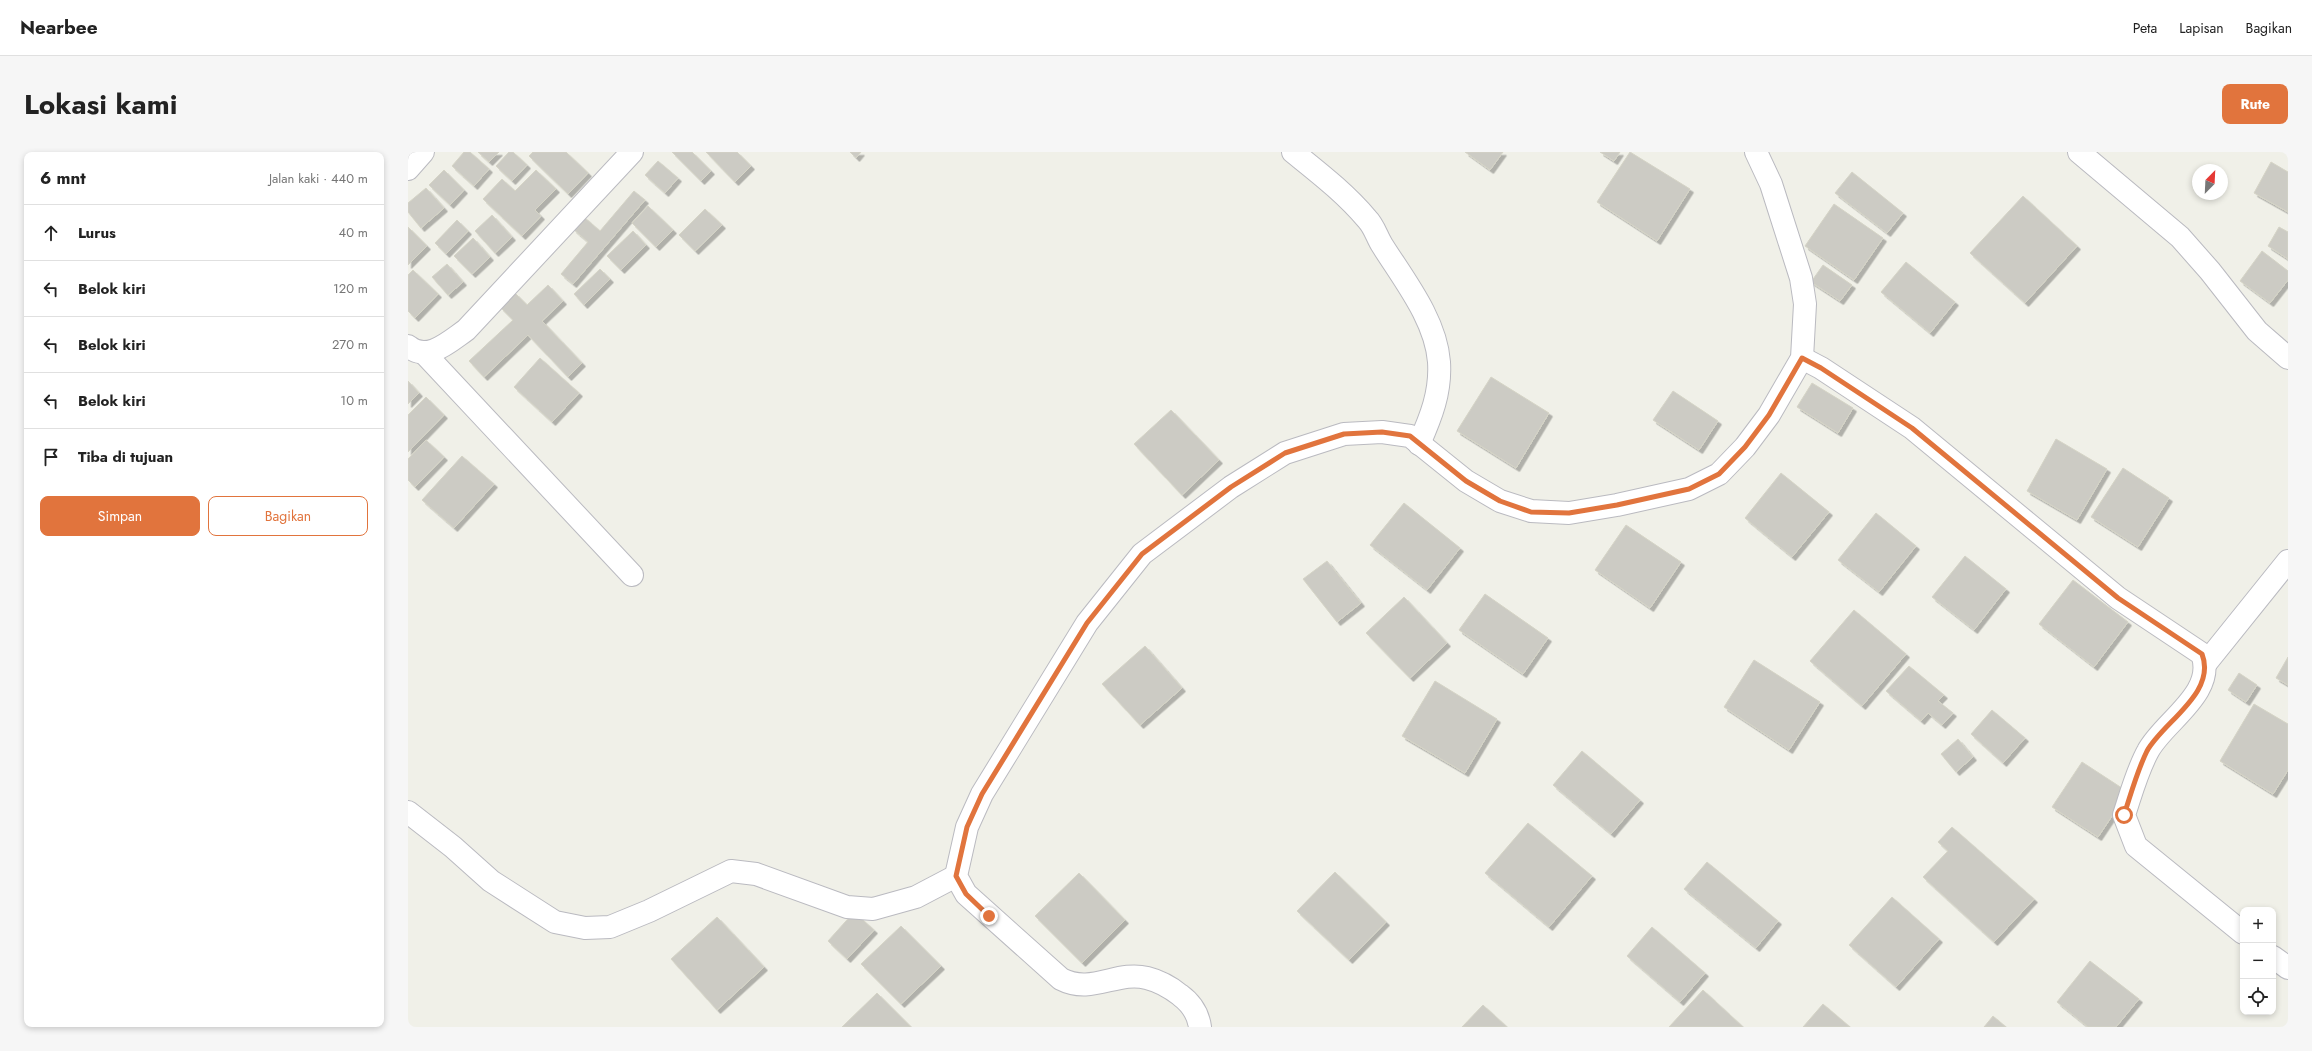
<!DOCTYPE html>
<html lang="id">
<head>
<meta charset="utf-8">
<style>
	:root { --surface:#fff; --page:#f6f6f6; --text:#222; --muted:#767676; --line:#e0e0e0; --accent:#e1743d }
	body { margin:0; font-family:Jost,sans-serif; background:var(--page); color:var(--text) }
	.controls { position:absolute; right:12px; bottom:12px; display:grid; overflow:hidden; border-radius:8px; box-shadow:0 2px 6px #0003 }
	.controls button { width:36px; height:36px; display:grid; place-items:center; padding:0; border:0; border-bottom:1px solid var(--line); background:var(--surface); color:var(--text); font:20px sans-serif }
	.compass { position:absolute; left:1784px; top:12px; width:36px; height:36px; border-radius:50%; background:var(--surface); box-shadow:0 2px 6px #0003; rotate:24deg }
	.stop { position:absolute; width:12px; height:12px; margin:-9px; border:3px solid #e1743d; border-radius:50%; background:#fff }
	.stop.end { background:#e1743d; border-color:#fff; box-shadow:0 1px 4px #0008 }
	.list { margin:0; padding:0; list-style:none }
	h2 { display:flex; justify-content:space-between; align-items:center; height:52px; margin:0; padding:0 16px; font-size:17px }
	h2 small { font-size:13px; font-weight:400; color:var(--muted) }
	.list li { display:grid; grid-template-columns:26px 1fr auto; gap:12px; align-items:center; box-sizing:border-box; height:56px; padding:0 16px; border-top:1px solid var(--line) }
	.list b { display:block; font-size:15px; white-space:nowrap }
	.list em { font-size:13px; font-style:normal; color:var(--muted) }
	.actions { display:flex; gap:8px; padding:12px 16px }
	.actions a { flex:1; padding:9px 0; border:1px solid var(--accent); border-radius:8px; text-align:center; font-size:14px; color:var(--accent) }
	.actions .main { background:var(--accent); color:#fff }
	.icon { flex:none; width:22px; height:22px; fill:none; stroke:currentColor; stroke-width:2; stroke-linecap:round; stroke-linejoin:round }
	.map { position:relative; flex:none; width:1880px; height:875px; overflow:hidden; border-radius:8px }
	header { display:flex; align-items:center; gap:24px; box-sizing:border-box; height:56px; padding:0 20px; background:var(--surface); border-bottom:1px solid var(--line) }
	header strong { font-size:19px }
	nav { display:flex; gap:22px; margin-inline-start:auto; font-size:14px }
	.intro { display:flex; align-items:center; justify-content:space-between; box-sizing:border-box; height:96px; padding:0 24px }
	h1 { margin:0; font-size:28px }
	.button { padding:10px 18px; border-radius:8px; background:var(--accent); color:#fff; font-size:14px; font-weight:700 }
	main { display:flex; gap:24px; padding:0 24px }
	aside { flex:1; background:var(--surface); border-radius:8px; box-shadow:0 2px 6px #0003 }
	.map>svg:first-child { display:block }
	.building { fill:#cccbc4; stroke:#d5d4c6; filter:url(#shadow) }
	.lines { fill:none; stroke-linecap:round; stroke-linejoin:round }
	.minor-casing { stroke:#babac0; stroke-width:24 }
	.minor { stroke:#fff; stroke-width:22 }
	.route { stroke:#e1743d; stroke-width:5 }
</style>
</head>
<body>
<header>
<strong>Nearbee</strong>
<nav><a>Peta</a><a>Lapisan</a><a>Bagikan</a></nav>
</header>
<div class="intro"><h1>Lokasi kami</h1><a class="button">Rute</a></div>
<main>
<aside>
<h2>6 mnt<small>Jalan kaki · 440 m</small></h2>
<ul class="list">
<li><svg class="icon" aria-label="ahead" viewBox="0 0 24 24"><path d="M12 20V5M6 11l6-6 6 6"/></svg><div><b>Lurus</b></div><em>40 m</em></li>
<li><svg class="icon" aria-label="left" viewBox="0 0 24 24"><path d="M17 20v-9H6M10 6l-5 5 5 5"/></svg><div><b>Belok kiri</b></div><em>120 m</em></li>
<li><svg class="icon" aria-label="left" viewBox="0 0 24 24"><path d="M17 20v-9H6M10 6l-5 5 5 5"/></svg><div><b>Belok kiri</b></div><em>270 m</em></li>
<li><svg class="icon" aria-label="left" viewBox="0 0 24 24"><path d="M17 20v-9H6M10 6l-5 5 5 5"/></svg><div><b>Belok kiri</b></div><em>10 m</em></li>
<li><svg class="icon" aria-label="arrive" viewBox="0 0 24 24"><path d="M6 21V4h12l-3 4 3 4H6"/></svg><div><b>Tiba di tujuan</b></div></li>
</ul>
<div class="actions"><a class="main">Simpan</a><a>Bagikan</a></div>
</aside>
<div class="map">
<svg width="1880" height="875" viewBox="0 0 1880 875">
	<defs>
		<filter id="shadow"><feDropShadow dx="3.5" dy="3.5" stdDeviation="0" flood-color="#0004"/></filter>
	</defs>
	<rect width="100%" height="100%" fill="#f0f0e8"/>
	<!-- building -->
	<g class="building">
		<polygon points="56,0 62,0 81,17 66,34 44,14"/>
		<polygon points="70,0 91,0 81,10"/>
		<polygon points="101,0 105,0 119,13 104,29 88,14"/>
		<polygon points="125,0 158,0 180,21 160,42 121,4"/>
		<polygon points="264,0 284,0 303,19 293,29"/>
		<polygon points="298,0 329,0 343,14 327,30"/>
		<polygon points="442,0 453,0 448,6"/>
		<polygon points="1057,0 1095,0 1082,18"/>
		<polygon points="1192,0 1212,0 1206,9"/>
		<polygon points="1222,0 1282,37 1249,89 1189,50"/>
		<polygon points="250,9 270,26 257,41 237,23"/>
		<polygon points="1863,10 1880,20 1880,60 1846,41"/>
		<polygon points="36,18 56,38 42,53 21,33"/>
		<polygon points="128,18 148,37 127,58 133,64 114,84 75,47 94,27 107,39"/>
		<polygon points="1444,20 1495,61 1479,81 1427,41"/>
		<polygon points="18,36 36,56 13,76 0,60 0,51"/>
		<polygon points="226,39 237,48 165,132 153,122 180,90 165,77 176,65 192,79"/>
		<polygon points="1615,44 1669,94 1617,151 1562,101"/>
		<polygon points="1426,52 1475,86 1446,128 1397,94"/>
		<polygon points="240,54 265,78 248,95 224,71"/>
		<polygon points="297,57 314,73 287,99 271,83"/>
		<polygon points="84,63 104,85 87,101 67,79"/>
		<polygon points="49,68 60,79 38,102 27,91"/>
		<polygon points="0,75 19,94 0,113"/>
		<polygon points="1871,75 1880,80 1880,107 1860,94"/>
		<polygon points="225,79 238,93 213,118 199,104"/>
		<polygon points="65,86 82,105 64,122 46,104"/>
		<polygon points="1854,99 1880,119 1880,128 1862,151 1832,129"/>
		<polygon points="1498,110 1547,150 1522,181 1473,140"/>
		<polygon points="39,112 55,130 40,143 24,125"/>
		<polygon points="1415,113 1444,133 1432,149 1403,130"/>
		<polygon points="192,117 202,127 176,153 166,142"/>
		<polygon points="5,118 30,142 7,166 0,159 0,123"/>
		<polygon points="140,133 155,149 134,169 174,211 160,225 120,183 76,225 61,209 105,168 92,155 107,141 119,153"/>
		<polygon points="132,206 171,241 144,270 106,235"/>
		<polygon points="1083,225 1141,261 1108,316 1049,279"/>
		<polygon points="0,229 11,241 0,252"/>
		<polygon points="1404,231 1445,256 1430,281 1389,255"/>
		<polygon points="1265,239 1310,269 1291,298 1245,268"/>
		<polygon points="18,245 36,263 0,300 0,263"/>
		<polygon points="763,258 811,308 774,343 726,292"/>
		<polygon points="1648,287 1699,317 1669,368 1619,339"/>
		<polygon points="18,288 36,305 7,335 0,328 0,307"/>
		<polygon points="54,304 86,332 46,376 14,348"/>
		<polygon points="1715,316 1761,346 1730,395 1683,365"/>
		<polygon points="1373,321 1421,360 1384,405 1337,366"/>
		<polygon points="996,351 1052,396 1019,438 962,393"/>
		<polygon points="1468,361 1508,394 1471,440 1430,408"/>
		<polygon points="1218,373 1273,410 1242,456 1187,418"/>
		<polygon points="1557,404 1598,437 1566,478 1524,445"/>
		<polygon points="919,409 953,451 929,470 895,427"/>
		<polygon points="1665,428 1720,470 1686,515 1631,472"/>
		<polygon points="1077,442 1140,486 1115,522 1051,478"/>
		<polygon points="996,445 1039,491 1002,526 958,481"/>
		<polygon points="1446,458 1498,502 1454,554 1402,509"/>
		<polygon points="737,494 774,536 732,573 694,532"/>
		<polygon points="1880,505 1880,533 1868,526"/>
		<polygon points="1346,508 1412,550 1381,598 1316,555"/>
		<polygon points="1501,514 1536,543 1530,549 1545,561 1534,573 1520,561 1513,569 1478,539"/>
		<polygon points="1831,521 1849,533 1838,550 1820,538"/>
		<polygon points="1027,529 1089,567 1057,621 994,584"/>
		<polygon points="1846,552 1880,572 1880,618 1865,642 1812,609"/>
		<polygon points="1584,558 1617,586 1595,611 1563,582"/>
		<polygon points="1550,587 1565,605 1548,620 1533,602"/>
		<polygon points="1174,599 1232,648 1203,682 1145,633"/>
		<polygon points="1674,610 1720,640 1690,685 1644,655"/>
		<polygon points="1120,671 1184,724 1141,775 1077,721"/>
		<polygon points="1544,675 1626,747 1586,790 1515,725 1540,699 1530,690"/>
		<polygon points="1299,710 1370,769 1348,796 1276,737"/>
		<polygon points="927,720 978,770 941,808 889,759"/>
		<polygon points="671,721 717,768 674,811 627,764"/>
		<polygon points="1484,745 1531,787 1488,835 1441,793"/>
		<polygon points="446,760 466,778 439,807 420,789"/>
		<polygon points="309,765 356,815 309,858 263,807"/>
		<polygon points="493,774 533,814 493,852 453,812"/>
		<polygon points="1244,775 1297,821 1272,850 1219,804"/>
		<polygon points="1682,809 1731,847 1708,875 1680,875 1649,850"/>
		<polygon points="1295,838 1335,875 1261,875"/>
		<polygon points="469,841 503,875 434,875"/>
		<polygon points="1415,852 1442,875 1395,875"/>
		<polygon points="1075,853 1099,875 1054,875"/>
		<polygon points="1585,864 1598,875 1576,875"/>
	</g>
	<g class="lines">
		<defs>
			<g id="minor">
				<path d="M885,0C911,21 937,41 959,67C966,74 969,85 974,93C996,128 1028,168 1031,210C1033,240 1023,265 1011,292"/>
				<polyline points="1671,0 1772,85 1802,119 1849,179 1880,206"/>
				<polyline points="0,17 15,0"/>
				<path d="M0,194C19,211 42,189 58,178L224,0"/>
				<polyline points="16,201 224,423"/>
				<path d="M1394,206L1413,216L1504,276L1710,446L1794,502C1809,541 1755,570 1740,599C1729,619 1723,642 1716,663L1728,694L1835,781"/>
				<polyline points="1798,511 1880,409"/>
				<polyline points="0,660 45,695 83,729 147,770 177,776 202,775 241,759 323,719 348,722 439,755 465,757 508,745 548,724"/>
				<polyline points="1865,805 1880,816"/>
				<path d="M792,875C790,861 783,851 772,843C762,835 751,829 739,826C709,818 684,843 653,827L558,742L548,724L559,675L574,642L679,471L734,402L823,335L877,301L936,282L974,280L1002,284L1058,329L1092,349L1123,359L1161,361L1209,353L1281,337L1311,322L1337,295L1361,263L1394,206L1397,152L1393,126L1363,32L1348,0"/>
			</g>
		</defs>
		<!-- minor casing -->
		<use href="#minor" class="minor-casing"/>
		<!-- minor -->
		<use href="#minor" class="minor"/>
	</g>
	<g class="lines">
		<!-- route -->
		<path class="route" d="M581,764L558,742L548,724L559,675L574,642L679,471L734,402L823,335L877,301L936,282L974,280L1002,284L1058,329L1092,349L1123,360L1161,361L1209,353L1281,337L1311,322L1337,295L1361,263L1394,206L1413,216L1504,276L1710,446L1794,502C1809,541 1755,570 1739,599C1729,619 1723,642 1716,663"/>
	</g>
</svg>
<div class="controls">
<button>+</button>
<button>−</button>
<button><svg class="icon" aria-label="locate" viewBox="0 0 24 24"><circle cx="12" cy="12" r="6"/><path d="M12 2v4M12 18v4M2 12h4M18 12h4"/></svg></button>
</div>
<svg class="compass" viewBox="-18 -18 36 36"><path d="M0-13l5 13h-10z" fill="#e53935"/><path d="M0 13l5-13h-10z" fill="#767676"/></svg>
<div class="stop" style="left:1716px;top:663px"></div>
<div class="stop end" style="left:581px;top:764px"></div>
</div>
</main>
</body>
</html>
